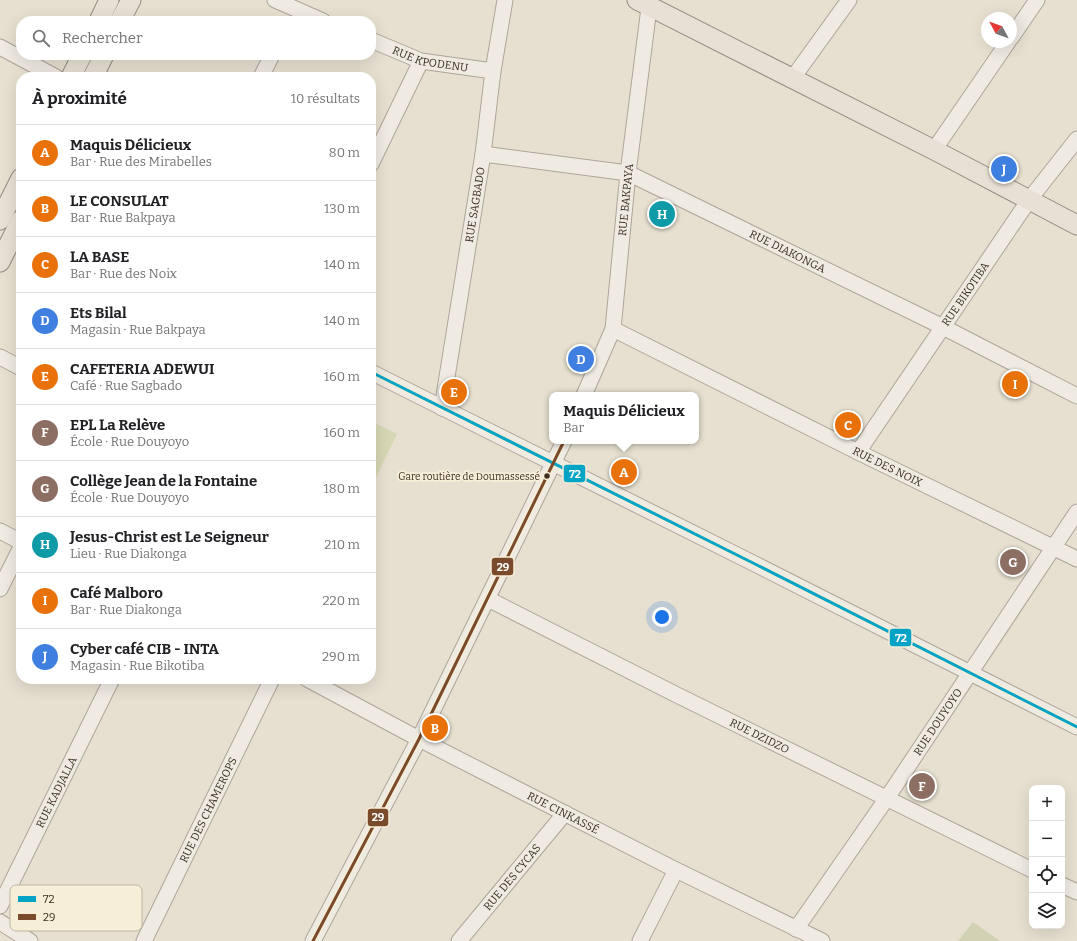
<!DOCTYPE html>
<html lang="fr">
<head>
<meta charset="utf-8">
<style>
	:root { --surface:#fff; --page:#f2f2f2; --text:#202124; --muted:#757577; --line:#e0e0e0; --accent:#2563eb }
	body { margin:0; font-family:Bitter,serif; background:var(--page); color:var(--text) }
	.controls { position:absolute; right:12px; bottom:12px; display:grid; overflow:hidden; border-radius:8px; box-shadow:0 4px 16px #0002 }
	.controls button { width:36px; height:36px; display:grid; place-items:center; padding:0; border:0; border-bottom:1px solid var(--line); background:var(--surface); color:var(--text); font:20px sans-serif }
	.compass { position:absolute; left:981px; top:12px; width:36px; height:36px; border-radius:50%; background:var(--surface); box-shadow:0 4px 16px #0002; rotate:311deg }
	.you { position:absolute; left:662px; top:617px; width:14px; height:14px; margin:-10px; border:3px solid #fff; border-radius:50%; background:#1a73e8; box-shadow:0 0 0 6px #1a73e833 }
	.badge { display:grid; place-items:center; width:26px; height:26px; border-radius:50%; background:var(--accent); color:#fff; font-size:13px; font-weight:700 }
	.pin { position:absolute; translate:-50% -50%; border:2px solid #fff; box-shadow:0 1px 4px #0006 }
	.popup { position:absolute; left:549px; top:392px; width:150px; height:52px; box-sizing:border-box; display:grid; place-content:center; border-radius:8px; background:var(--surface); filter:drop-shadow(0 1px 3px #0005); font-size:13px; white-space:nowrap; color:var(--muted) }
	.popup b { font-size:15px; color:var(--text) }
	.popup::after { content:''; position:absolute; left:50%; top:100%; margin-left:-8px; border:8px solid transparent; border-top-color:var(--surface) }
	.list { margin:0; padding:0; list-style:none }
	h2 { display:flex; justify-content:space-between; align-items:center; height:52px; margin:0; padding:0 16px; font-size:17px }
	h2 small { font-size:13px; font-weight:400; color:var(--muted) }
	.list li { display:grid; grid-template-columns:26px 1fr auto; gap:12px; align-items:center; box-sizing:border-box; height:56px; padding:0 16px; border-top:1px solid var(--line) }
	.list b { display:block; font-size:15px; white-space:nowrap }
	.list p { margin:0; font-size:13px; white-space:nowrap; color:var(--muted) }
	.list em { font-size:13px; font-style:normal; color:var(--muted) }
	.icon { flex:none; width:22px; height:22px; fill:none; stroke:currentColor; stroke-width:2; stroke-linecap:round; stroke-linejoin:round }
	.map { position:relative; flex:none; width:1077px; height:941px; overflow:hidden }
	.search { position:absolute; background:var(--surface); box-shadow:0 4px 16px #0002; left:16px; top:16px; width:360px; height:44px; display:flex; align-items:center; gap:10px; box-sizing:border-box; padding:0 14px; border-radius:16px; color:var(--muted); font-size:15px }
	.panel { position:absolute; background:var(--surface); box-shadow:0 4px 16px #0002; left:16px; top:72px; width:360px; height:612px; border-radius:16px }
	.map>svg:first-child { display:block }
	.green { fill:#d6d7b3 }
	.cemetery { fill:#d1d1b3 }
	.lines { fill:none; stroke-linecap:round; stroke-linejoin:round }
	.minor-casing { stroke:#ada599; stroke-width:17 }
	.major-casing { stroke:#928b80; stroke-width:21 }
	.minor { stroke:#efebe3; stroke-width:15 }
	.major { stroke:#e6e1d4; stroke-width:19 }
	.bus-1-casing { stroke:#f7eed8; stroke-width:6 }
	.bus-2-casing { stroke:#f7eed8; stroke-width:6 }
	.bus-1 { stroke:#03a3c5; stroke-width:3 }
	.bus-2 { stroke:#7a4b2a; stroke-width:3 }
	.bus-dot { fill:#3d2e20; stroke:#f7eed8; stroke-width:1.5 }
	.labels { text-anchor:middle; stroke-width:3.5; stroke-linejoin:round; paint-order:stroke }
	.bus-label { font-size:10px; fill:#3d2e20; stroke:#f7eed8; text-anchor:end }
	.street-label { font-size:11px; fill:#3d2e20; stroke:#f7eed8 }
	.key { fill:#f7eed8; stroke:#bfb4a1; stroke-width:1 }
	.key-label { font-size:11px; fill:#3d2e20 }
	.line-badge { stroke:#f7eed8; stroke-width:1.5 }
	.badge-label { font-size:11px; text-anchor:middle; font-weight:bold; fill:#fff }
</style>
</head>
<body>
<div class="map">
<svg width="1077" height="941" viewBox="0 0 1077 941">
	<rect width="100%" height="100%" fill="#e7e0d1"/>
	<!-- green -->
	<polygon class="green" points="371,421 397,434 371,488"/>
	<!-- cemetery -->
	<polygon class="cemetery" points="973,922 1000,941 958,941"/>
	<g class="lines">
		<defs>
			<g id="minor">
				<polyline points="275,0 323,21"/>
				<polyline points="1011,38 1037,0"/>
				<path id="s1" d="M371,40L421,61L493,71"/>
				<polyline points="0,47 56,77"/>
				<polyline points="261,77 272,55"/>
				<polyline points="792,79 849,0"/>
				<polyline points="934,150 1008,42"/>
				<path id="s2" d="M483,154L628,173L943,327L1077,396"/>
				<polyline points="371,164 421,61"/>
				<path id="s3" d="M613,329L858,452L1077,559"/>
				<polyline points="0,357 21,368"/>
				<polyline points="371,372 757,565 1077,727"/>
				<path id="s4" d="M584,395L613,329L628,173L650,0"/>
				<path id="s5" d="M442,408L483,154L493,71L505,0"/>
				<path id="s6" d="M858,452L1029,200L1077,139"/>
				<polyline points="0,531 21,542"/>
				<polyline points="0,589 21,547"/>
				<path id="s7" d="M488,599L677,695L1032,870"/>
				<path id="s8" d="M307,679L419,739L676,870L822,941"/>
				<polyline points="1062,885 1077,892"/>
				<path id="s9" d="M0,906L112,679"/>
				<polyline points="0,922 30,941"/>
				<path id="s10" d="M796,929L887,798L1077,512"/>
				<path id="s11" d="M144,941L272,679"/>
				<polyline points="313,941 419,739 564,441"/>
				<path id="s12" d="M459,941L565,813"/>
				<polyline points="640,941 676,870"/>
			</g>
			<g id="major">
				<polyline points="637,0 934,150 1077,225"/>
				<polyline points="99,21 109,0"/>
				<polyline points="120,21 131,0"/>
				<polyline points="71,77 82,55"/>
				<polyline points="93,77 104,55"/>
				<polyline points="0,220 21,178"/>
				<polyline points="0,262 21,220"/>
			</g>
		</defs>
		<!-- minor casing -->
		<use href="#minor" class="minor-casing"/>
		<!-- major casing -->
		<use href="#major" class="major-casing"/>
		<!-- minor -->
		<use href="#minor" class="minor"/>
		<!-- major -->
		<use href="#major" class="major"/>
		<defs>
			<polyline id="bus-1" points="371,372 757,565 1077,727"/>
			<polyline id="bus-2" points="313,941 419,739 564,441"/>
		</defs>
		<!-- bus-1 casing -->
		<use href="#bus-1" class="bus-1-casing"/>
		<!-- bus-2 casing -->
		<use href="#bus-2" class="bus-2-casing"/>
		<!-- bus-1 -->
		<use href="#bus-1" class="bus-1"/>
		<!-- bus-2 -->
		<use href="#bus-2" class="bus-2"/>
	</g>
	<!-- markers -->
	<circle class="bus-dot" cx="547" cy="476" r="3.5"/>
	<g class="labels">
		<!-- bus labels -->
		<g class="bus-label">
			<text x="540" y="480">Gare routière de Doumassessé</text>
		</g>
		<!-- street labels -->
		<g class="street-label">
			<text dy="4" stroke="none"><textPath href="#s1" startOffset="63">RUE KPODENU</textPath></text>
			<text dy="4" stroke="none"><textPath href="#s4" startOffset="202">RUE BAKPAYA</textPath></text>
			<text dy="4" stroke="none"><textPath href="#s5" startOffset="206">RUE SAGBADO</textPath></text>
			<text dy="4" stroke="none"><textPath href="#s2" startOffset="324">RUE DIAKONGA</textPath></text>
			<text dy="4" stroke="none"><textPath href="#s6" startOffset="191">RUE BIKOTIBA</textPath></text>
			<text dy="4" stroke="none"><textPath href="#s3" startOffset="307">RUE DES NOIX</textPath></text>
			<text dy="4" stroke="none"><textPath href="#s10" startOffset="251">RUE DOUYOYO</textPath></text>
			<text dy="4" stroke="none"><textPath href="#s7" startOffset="304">RUE DZIDZO</textPath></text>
			<text dy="4" stroke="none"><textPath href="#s9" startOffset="127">RUE KADJALLA</textPath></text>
			<text dy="4" stroke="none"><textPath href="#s11" startOffset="146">RUE DES CHAMEROPS</textPath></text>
			<text dy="4" stroke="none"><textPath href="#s8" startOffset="289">RUE CINKASSÉ</textPath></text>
			<text dy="4" stroke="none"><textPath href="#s12" startOffset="83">RUE DES CYCAS</textPath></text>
		</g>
	</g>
	<!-- legend -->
	<rect x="10" y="885" width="132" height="46" rx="6" class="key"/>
	<rect x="18" y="896" width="18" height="6" fill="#03a3c5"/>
	<rect x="18" y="914" width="18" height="6" fill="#7a4b2a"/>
	<g class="key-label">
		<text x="43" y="903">72</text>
		<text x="43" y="921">29</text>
	</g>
	<g class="line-badge">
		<rect x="563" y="464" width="23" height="19" rx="4" fill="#03a3c5"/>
		<rect x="491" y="557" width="23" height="19" rx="4" fill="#7a4b2a"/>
		<rect x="889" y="628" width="23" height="19" rx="4" fill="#03a3c5"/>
		<rect x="367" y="808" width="22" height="19" rx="4" fill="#7a4b2a"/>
	</g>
	<g class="badge-label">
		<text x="575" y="478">72</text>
		<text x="503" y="571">29</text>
		<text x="901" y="642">72</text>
		<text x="378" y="821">29</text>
	</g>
</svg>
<div class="controls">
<button>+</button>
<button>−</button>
<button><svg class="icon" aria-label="locate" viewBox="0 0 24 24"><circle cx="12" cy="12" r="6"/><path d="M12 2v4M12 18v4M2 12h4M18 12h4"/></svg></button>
<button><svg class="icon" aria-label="layers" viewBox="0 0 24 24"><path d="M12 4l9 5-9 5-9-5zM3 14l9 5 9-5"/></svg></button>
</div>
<svg class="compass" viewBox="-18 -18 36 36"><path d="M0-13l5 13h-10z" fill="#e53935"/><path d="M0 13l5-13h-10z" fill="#757577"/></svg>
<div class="you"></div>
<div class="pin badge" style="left:624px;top:472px;background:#e8710a">A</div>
<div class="popup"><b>Maquis Délicieux</b>Bar</div>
<div class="pin badge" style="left:435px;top:728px;background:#e8710a">B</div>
<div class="pin badge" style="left:848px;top:425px;background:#e8710a">C</div>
<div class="pin badge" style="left:581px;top:359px;background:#3f7fe0">D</div>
<div class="pin badge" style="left:454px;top:392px;background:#e8710a">E</div>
<div class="pin badge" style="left:922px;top:786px;background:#8d6e63">F</div>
<div class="pin badge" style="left:1013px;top:562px;background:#8d6e63">G</div>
<div class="pin badge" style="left:662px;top:214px;background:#0f9aa8">H</div>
<div class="pin badge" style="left:1015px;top:384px;background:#e8710a">I</div>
<div class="pin badge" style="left:1004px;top:169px;background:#3f7fe0">J</div>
<div class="search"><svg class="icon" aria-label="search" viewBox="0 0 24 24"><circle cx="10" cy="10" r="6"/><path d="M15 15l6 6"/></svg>Rechercher</div>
<section class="panel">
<h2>À proximité<small>10 résultats</small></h2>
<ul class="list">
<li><span class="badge" style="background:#e8710a">A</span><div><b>Maquis Délicieux</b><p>Bar · Rue des Mirabelles</p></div><em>80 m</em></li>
<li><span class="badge" style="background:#e8710a">B</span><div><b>LE CONSULAT</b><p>Bar · Rue Bakpaya</p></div><em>130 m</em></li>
<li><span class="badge" style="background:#e8710a">C</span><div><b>LA BASE</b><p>Bar · Rue des Noix</p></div><em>140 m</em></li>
<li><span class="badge" style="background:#3f7fe0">D</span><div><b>Ets Bilal</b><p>Magasin · Rue Bakpaya</p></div><em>140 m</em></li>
<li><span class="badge" style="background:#e8710a">E</span><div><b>CAFETERIA ADEWUI</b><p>Café · Rue Sagbado</p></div><em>160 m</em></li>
<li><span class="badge" style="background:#8d6e63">F</span><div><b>EPL La Relève</b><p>École · Rue Douyoyo</p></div><em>160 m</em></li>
<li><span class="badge" style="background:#8d6e63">G</span><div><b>Collège Jean de la Fontaine</b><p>École · Rue Douyoyo</p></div><em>180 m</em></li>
<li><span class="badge" style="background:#0f9aa8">H</span><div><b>Jesus-Christ est Le Seigneur</b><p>Lieu · Rue Diakonga</p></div><em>210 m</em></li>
<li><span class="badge" style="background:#e8710a">I</span><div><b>Café Malboro</b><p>Bar · Rue Diakonga</p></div><em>220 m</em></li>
<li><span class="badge" style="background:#3f7fe0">J</span><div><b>Cyber café CIB - INTA</b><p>Magasin · Rue Bikotiba</p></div><em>290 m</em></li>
</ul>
</section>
</div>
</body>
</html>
